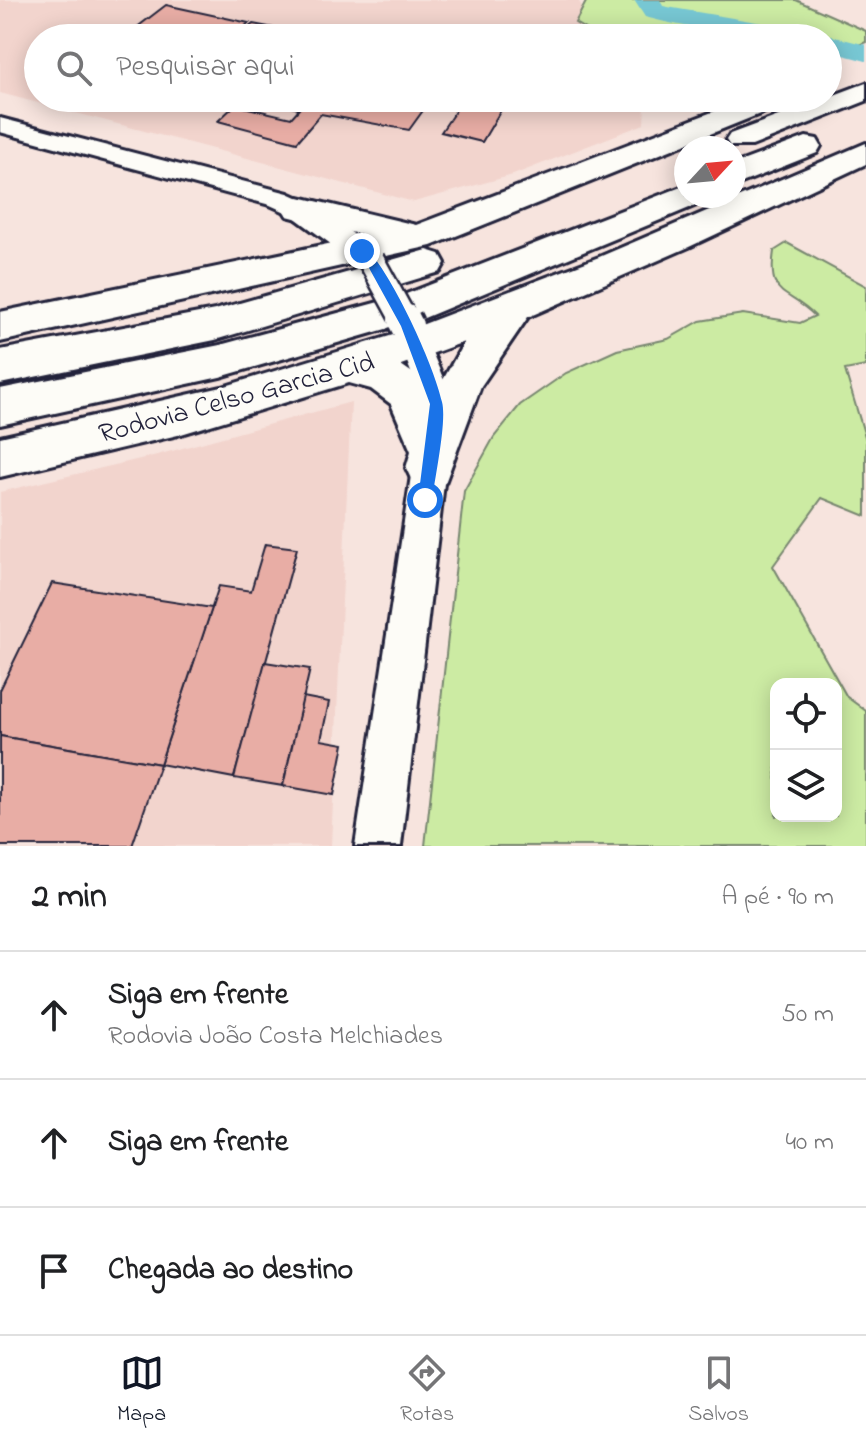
<!DOCTYPE html>
<html lang="pt">
<head>
<meta charset="utf-8">
<style>
	:root { --surface:#fff; --page:#f2f2f2; --text:#202124; --muted:#757577; --line:#e0e0e0; --accent:#111827 }
	body { margin:0; font-family:"Indie Flower",sans-serif; background:var(--page); color:var(--text) }
	.controls { position:absolute; right:24px; bottom:24px; display:grid; overflow:hidden; border-radius:16px; box-shadow:0 4px 20px #0003 }
	.controls button { width:72px; height:72px; display:grid; place-items:center; padding:0; border:0; border-bottom:2px solid var(--line); background:var(--surface); color:var(--text); font:40px sans-serif }
	.compass { position:absolute; left:674px; top:136px; width:72px; height:72px; border-radius:50%; background:var(--surface); box-shadow:0 4px 20px #0003; rotate:64deg }
	.stop { position:absolute; width:24px; height:24px; margin:-18px; border:6px solid #1a73e8; border-radius:50%; background:#fff }
	.stop.end { background:#1a73e8; border-color:#fff; box-shadow:0 2px 8px #0008 }
	.list { margin:0; padding:0; list-style:none }
	h2 { display:flex; justify-content:space-between; align-items:center; height:104px; margin:0; padding:0 32px; font-size:34px }
	h2 small { font-size:26px; font-weight:400; color:var(--muted) }
	.list li { display:grid; grid-template-columns:52px 1fr auto; gap:24px; align-items:center; box-sizing:border-box; height:128px; padding:0 32px; border-top:2px solid var(--line) }
	.list b { display:block; font-size:30px; white-space:nowrap }
	.list p { margin:0; font-size:26px; white-space:nowrap; color:var(--muted) }
	.list em { font-size:26px; font-style:normal; color:var(--muted) }
	.icon { flex:none; width:44px; height:44px; fill:none; stroke:currentColor; stroke-width:2; stroke-linecap:round; stroke-linejoin:round }
	.map { position:relative; flex:none; width:866px; height:846px; overflow:hidden }
	.search { position:absolute; background:var(--surface); box-shadow:0 4px 20px #0003; left:24px; right:24px; top:24px; height:88px; display:flex; align-items:center; gap:20px; box-sizing:border-box; padding:0 28px; border-radius:44px; color:var(--muted); font-size:30px }
	.sheet { height:488px; background:var(--surface) }
	nav { display:flex; justify-content:space-around; align-items:center; box-sizing:border-box; height:112px; border-top:2px solid var(--line); background:var(--surface); font-size:22px; color:var(--muted) }
	nav a { display:grid; justify-items:center; gap:4px }
	nav .on { color:var(--accent) }
	.map>svg:first-child { display:block }
	.built { fill:#f2d4cd }
	.green { fill:#cceba3; stroke:#77866f; stroke-width:2; fill-rule:evenodd }
	.lines { fill:none; stroke-linecap:round; stroke-linejoin:round }
	.river { fill:#77c7d3; fill-rule:evenodd }
	.building { fill:#e8ada5; stroke:#22223b; stroke-width:2 }
	.minor-casing { stroke:#22223b; stroke-width:6 }
	.highway-casing { stroke:#22223b; stroke-width:6 }
	.minor { fill:#fdfcf7; fill-rule:evenodd }
	.highway { fill:#fdfcf7; fill-rule:evenodd }
	.minor-bridge-far1-casing { stroke:#22223b; stroke-width:30; stroke-linecap:butt }
	.minor-bridge-casing { stroke:#22223b; stroke-width:38; stroke-linecap:butt }
	.minor-bridge-far1 { stroke:#fdfcf7; stroke-width:25 }
	.minor-bridge { stroke:#fdfcf7; stroke-width:32 }
	.route { fill:#1a73e8 }
	.labels { text-anchor:middle; stroke-width:6; stroke-linejoin:round; paint-order:stroke }
	.street-label { font-size:28px; fill:#22223b; stroke:#fdfcf7 }
</style>
</head>
<body>
<div class="map">
<svg width="866" height="846" viewBox="0 0 866 846">
	<rect width="100%" height="100%" fill="#f7e4de"/>
	<filter id="ink" filterUnits="userSpaceOnUse"><feTurbulence type="fractalNoise" baseFrequency=".0125" numOctaves="2"/><feDisplacementMap in="SourceGraphic" scale="16" xChannelSelector="R" yChannelSelector="G"/><feConvolveMatrix kernelMatrix="1 2 1 2 8 2 1 2 1" color-interpolation-filters="sRGB"/></filter>
	<g filter="url(#ink)">
		<!-- built -->
		<g class="built">
			<polygon points="0,0 578,0 601,38 38,38 38,98 640,98 645,106 644,124 513,175 414,202 0,93"/>
			<polygon points="351,402 331,846 0,846 0,492 157,455"/>
		</g>
		<!-- green -->
		<g class="green">
			<polygon points="587,0 796,0 866,31 866,42 828,57 828,38 600,38 575,23"/>
			<path d="M787,243L866,286V366L845,370L866,440V516L822,498L773,566L847,697L866,711V846H425L464,491L494,437L520,405L566,373L617,350L668,339L700,321L743,314L800,323L815,316C787,288 767,299 774,251ZM776,684H836V816H776Z"/>
		</g>
		<g class="lines">
			<!-- river -->
			<g class="river">
				<path d="M634,0H660L663,6L673,8L804,30L814,32L817,38C759,38 702,32 645,17Z"/>
				<polygon points="828,35 866,45 866,61 828,51 828,38 818,38"/>
			</g>
		</g>
		<!-- building -->
		<g class="building">
			<polygon points="166,5 249,23 231,38 123,38"/>
			<polygon points="253,24 326,38 236,38"/>
			<polygon points="256,98 432,98 409,130 321,114 297,142 218,121 235,105 291,118 299,109"/>
			<polygon points="464,98 504,105 482,142 441,132"/>
			<polygon points="265,544 297,548 234,778 160,764 219,586 251,591"/>
			<polygon points="52,583 212,608 160,764 0,736 0,690"/>
			<polygon points="265,662 310,669 283,786 234,778"/>
			<polygon points="303,697 329,702 321,740 344,744 334,795 283,786"/>
			<polygon points="0,736 160,764 132,846 0,846"/>
		</g>
		<g class="lines">
			<defs>
				<g id="minor">
					<polygon points="0,118 288,193 308,202 380,253 384,260 380,267 362,267 290,214 270,205 0,132"/>
					<polygon points="407,315 417,318 421,326 446,385 452,416 401,846 355,846 420,416 416,385 393,326 397,318"/>
				</g>
				<g id="highway">
					<polygon points="866,83 866,101 752,146 730,146 726,140 730,134"/>
					<polygon points="749,98 789,98 785,104 431,246 0,342 0,312 366,236 287,216 282,208 287,200 299,197 416,225"/>
					<polygon points="806,137 817,139 821,146 817,153 734,186 734,164"/>
					<path d="M866,143V164L689,247L528,317L481,386L445,483L429,489L413,483L406,468L411,451L391,404L371,389L349,383L178,435L0,477V437L222,387L403,332L599,257ZM464,342L433,398L421,379L401,365Z"/>
					<polygon points="686,185 686,196 704,196 699,204 424,318 220,377 0,425 0,389 220,345 401,296"/>
					<polygon points="427,250 440,254 445,263 440,272 215,340 0,384 0,350 215,310"/>
				</g>
			</defs>
			<!-- minor casing -->
			<use href="#minor" class="minor-casing"/>
			<!-- highway casing -->
			<use href="#highway" class="highway-casing"/>
			<!-- minor -->
			<use href="#minor" class="minor"/>
			<!-- highway -->
			<use href="#highway" class="highway"/>
			<defs>
				<polyline id="minor-bridge-far1" points="371,260 405,322"/>
				<polyline id="minor-bridge" points="404,320 407,326"/>
			</defs>
			<!-- minor-bridge-far1 casing -->
			<use href="#minor-bridge-far1" class="minor-bridge-far1-casing"/>
			<!-- minor-bridge casing -->
			<use href="#minor-bridge" class="minor-bridge-casing"/>
			<!-- minor-bridge-far1 -->
			<use href="#minor-bridge-far1" class="minor-bridge-far1"/>
			<!-- minor-bridge -->
			<use href="#minor-bridge" class="minor-bridge"/>
		</g>
	</g>
	<!-- route -->
	<path class="route" d="M358,248H366C392,274 434,365 442,402C447,421 435,477 432,500L425,507L418,500L430,404L401,326Z"/>
	<g class="labels">
		<!-- street labels -->
		<g class="street-label">
			<text transform="translate(236 396) rotate(-15)" y="10">Rodovia Celso Garcia Cid</text>
		</g>
	</g>
</svg>
<div class="controls">
<button><svg class="icon" aria-label="locate" viewBox="0 0 24 24"><circle cx="12" cy="12" r="6"/><path d="M12 2v4M12 18v4M2 12h4M18 12h4"/></svg></button>
<button><svg class="icon" aria-label="layers" viewBox="0 0 24 24"><path d="M12 4l9 5-9 5-9-5zM3 14l9 5 9-5"/></svg></button>
</div>
<svg class="compass" viewBox="-18 -18 36 36"><path d="M0-13l5 13h-10z" fill="#e53935"/><path d="M0 13l5-13h-10z" fill="#757577"/></svg>
<div class="stop" style="left:425px;top:500px"></div>
<div class="stop end" style="left:362px;top:251px"></div>
<div class="search"><svg class="icon" aria-label="search" viewBox="0 0 24 24"><circle cx="10" cy="10" r="6"/><path d="M15 15l6 6"/></svg>Pesquisar aqui</div>
</div>
<section class="sheet">
<h2>2 min<small>A pé · 90 m</small></h2>
<ul class="list">
<li><svg class="icon" aria-label="ahead" viewBox="0 0 24 24"><path d="M12 20V5M6 11l6-6 6 6"/></svg><div><b>Siga em frente</b><p>Rodovia João Costa Melchiades</p></div><em>50 m</em></li>
<li><svg class="icon" aria-label="ahead" viewBox="0 0 24 24"><path d="M12 20V5M6 11l6-6 6 6"/></svg><div><b>Siga em frente</b></div><em>40 m</em></li>
<li><svg class="icon" aria-label="arrive" viewBox="0 0 24 24"><path d="M6 21V4h12l-3 4 3 4H6"/></svg><div><b>Chegada ao destino</b></div></li>
</ul>
</section>
<nav>
<a class="on"><svg class="icon" aria-label="map" viewBox="0 0 24 24"><path d="M3 6l6-2 6 2 6-2v14l-6 2-6-2-6 2zM9 4v14M15 6v14"/></svg>Mapa</a>
<a><svg class="icon" aria-label="directions" viewBox="0 0 24 24"><path d="M12 3l9 9-9 9-9-9zM9 14v-3h6M13 9l2 2-2 2"/></svg>Rotas</a>
<a><svg class="icon" aria-label="saved" viewBox="0 0 24 24"><path d="M7 4h10v16l-5-4-5 4z"/></svg>Salvos</a>
</nav>
</body>
</html>
